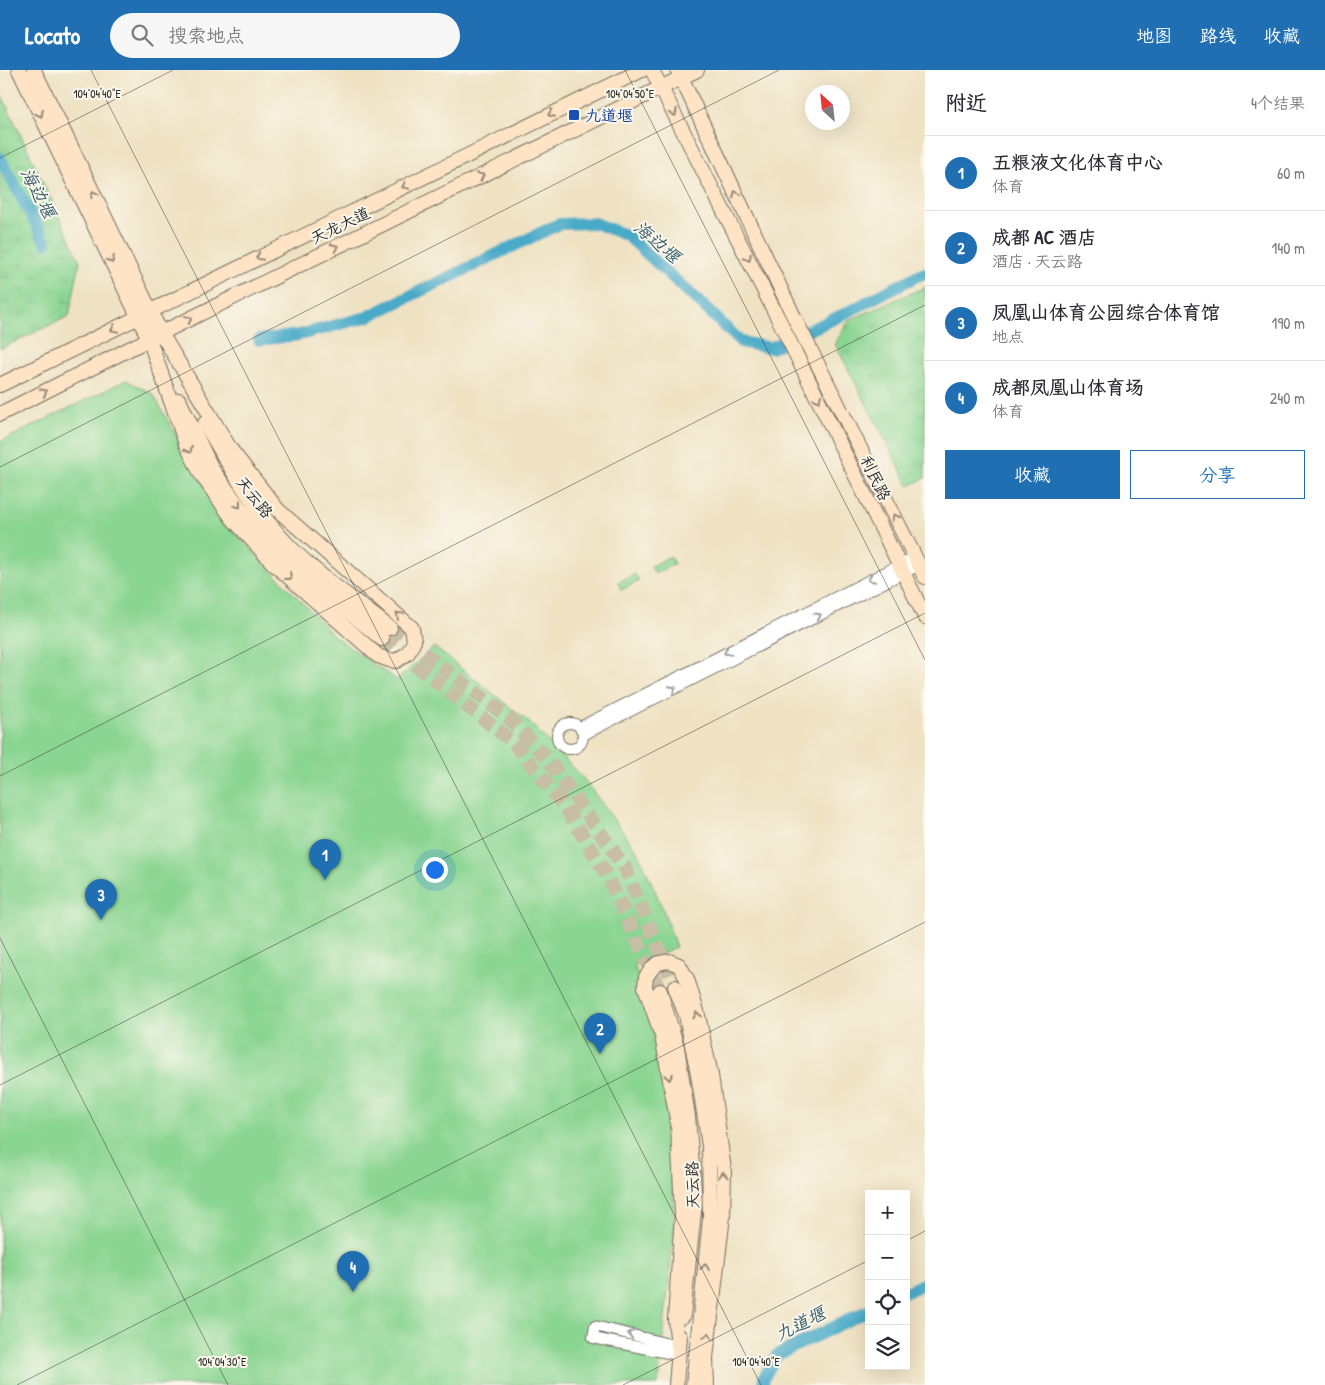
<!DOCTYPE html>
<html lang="zh">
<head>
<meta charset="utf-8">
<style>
	:root { --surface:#fff; --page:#f7f7f7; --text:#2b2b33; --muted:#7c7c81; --line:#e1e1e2; --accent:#1f6fb2 }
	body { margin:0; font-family:"Patrick Hand","LXGW WenKai TC",sans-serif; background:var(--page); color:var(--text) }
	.controls { position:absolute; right:15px; bottom:15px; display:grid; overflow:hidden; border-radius:0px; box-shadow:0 5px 20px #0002 }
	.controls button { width:45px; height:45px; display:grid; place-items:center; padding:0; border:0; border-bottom:1px solid var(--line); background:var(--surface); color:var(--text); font:25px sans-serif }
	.compass { position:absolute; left:805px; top:15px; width:45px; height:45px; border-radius:50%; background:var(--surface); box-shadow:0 5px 20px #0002; rotate:333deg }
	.you { position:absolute; left:434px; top:799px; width:18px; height:18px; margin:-12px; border:4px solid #fff; border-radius:50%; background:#1a73e8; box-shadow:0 0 0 8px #1a73e833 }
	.badge { display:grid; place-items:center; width:32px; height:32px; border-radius:50%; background:var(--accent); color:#fff; font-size:16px; font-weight:700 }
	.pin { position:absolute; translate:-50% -41px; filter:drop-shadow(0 1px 2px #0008) }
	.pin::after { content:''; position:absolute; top:26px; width:18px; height:15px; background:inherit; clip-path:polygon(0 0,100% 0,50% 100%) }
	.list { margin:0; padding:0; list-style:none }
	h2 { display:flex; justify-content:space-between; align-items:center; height:65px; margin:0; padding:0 20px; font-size:21px }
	h2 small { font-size:16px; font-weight:400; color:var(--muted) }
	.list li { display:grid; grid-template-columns:32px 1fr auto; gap:15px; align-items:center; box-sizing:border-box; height:75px; padding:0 20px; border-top:1px solid var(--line) }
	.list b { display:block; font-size:19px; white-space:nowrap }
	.list p { margin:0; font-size:16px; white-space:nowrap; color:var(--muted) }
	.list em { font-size:16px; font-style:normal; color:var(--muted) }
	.actions { display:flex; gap:10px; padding:15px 20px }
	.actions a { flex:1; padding:11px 0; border:1px solid var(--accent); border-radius:0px; text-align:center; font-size:18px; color:var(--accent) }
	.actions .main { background:var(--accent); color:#fff }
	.icon { flex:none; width:28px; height:28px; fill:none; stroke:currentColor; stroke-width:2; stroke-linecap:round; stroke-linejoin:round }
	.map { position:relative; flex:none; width:925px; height:1315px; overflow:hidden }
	header { display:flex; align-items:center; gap:30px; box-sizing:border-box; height:70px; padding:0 25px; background:var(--accent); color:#fff }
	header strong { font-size:24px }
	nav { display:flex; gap:28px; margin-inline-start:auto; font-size:18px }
	.search { width:350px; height:45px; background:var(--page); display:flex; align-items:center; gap:12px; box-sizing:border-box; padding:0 18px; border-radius:28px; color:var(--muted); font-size:19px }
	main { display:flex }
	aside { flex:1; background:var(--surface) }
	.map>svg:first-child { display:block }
	.grass { fill:#8bd592; stroke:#5b805e }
	.park { fill:url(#park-tufts); stroke:#5b805e }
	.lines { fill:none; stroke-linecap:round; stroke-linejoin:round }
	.canal { stroke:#49aac8; stroke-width:12 }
	.secondary-tunnel { stroke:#c8bda5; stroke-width:14; stroke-dasharray:14 7; stroke-linecap:butt }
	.street-casing { stroke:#706b60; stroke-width:12 }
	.secondary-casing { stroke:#706b60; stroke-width:16 }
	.street { stroke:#fff; stroke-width:10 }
	.secondary { stroke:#fee4c5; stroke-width:14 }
	.oneway { stroke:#948878 }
	.oneway2 { stroke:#a0a0a0 }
	.ticks { fill:none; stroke:#2b2b2b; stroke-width:1; stroke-opacity:0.45 }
	.transit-dot { fill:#1a4fb4; stroke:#fbf7ec; stroke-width:2 }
	.labels { text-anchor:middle; stroke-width:4; stroke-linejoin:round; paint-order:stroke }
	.transit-label { font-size:16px; fill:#164399; stroke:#fbf7ec; text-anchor:start }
	.street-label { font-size:16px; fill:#2b2b2b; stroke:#fbf7ec }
	.water-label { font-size:18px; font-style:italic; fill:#375e6a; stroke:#fbf7ec }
	.ticks-label { font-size:12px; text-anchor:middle; fill:#2b2b2b; stroke:#fbf7ec; stroke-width:4; stroke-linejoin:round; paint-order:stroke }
</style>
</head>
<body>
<header>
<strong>Locato</strong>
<div class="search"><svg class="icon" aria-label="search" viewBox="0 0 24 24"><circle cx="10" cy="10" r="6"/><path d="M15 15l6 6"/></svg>搜索地点</div>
<nav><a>地图</a><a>路线</a><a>收藏</a></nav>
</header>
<main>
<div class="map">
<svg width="925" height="1315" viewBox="0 0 925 1315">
	<defs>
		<pattern id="park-tufts" width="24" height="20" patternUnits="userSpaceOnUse" patternTransform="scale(1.25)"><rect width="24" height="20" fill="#8bd592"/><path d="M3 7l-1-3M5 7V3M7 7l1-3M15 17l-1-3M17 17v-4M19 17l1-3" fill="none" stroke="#78b77e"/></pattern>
	</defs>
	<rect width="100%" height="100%" fill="#fbf7ec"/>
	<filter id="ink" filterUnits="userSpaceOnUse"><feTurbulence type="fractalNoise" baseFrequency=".02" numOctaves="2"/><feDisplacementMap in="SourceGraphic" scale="10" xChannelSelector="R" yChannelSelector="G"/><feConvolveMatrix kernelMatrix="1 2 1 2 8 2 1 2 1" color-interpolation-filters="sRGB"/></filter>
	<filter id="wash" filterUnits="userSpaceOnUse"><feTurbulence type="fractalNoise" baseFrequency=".0096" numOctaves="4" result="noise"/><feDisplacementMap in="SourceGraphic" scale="20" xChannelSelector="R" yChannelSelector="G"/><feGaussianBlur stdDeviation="1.12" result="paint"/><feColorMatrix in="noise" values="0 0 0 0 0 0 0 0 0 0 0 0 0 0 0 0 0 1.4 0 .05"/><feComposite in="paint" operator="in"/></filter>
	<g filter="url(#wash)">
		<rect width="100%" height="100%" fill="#efe2c3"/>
		<!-- grass -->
		<g class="grass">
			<polygon points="126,310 153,324 224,451 335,567 397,610 434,577 530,653 583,708 638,782 662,837 676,877 634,895 648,936 666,1004 672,1053 674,1162 658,1315 0,1315 0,372"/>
			<polygon points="670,486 674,494 655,504 651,496"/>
			<polygon points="635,504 639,511 621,520 618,512"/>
		</g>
		<!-- park -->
		<g class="park">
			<polygon points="0,21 80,191 69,246 0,279"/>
			<polygon points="925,217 925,408 909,416 835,274 849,250"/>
		</g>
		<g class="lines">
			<!-- canal -->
			<g class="canal">
				<polyline points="0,88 46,173"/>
				<polyline points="259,270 299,265 367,247 559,154 595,153 628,166 710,242 741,272 771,278 844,244 915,207 925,203"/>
				<polyline points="906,1222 925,1213"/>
				<polyline points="763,1315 764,1307 777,1285 869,1240"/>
			</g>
		</g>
	</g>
	<g filter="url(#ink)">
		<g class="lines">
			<!-- secondary-tunnel -->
			<g class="secondary-tunnel">
				<polyline points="390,558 508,647 547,688 624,796 675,917"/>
				<polyline points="382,569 513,672 565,737 607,805 660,921"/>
			</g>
			<defs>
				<g id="street">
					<circle cx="570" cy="666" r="13"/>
					<polyline points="580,657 915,487"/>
					<polyline points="583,665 919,495"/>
					<polyline points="678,1285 593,1268 595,1256 678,1276"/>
				</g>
				<g id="secondary">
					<polyline points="19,0 149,269 186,374 201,404 232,448 274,494 378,586 389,590 396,591 408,583 414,571 412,558 278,440 231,380 161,263 34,0"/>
					<polyline points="652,0 780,252 925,547"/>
					<polyline points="678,1 794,247 925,507"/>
					<polyline points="0,315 642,0"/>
					<polyline points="179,330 212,399 240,438 286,490 382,569"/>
					<polyline points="0,344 161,263 697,0"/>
					<path d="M205,353C227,392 249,431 279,465C310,501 353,528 390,558"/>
					<polyline points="675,917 686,945 698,1004 709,1076 710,1149 693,1315"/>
					<polyline points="660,921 677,977 688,1046 695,1132 683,1246"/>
					<polyline points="678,1276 675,1249 682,1145 678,1055 662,966 645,917 646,907 653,897 659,893 669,891 679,895 687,909 697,941 711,1005 724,1100 723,1146 706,1288 707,1315"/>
					<polyline points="676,1315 680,1267"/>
				</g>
			</defs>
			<!-- street casing -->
			<use href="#street" class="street-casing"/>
			<!-- secondary casing -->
			<use href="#secondary" class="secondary-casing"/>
			<!-- street -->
			<use href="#street" class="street"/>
			<!-- secondary -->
			<use href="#secondary" class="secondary"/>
		</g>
		<!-- one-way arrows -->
		<defs><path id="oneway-chevron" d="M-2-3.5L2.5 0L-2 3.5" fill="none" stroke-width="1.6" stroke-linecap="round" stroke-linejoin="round" transform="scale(1.25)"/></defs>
		<g class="oneway">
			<use href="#oneway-chevron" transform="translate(674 43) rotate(63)"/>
			<use href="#oneway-chevron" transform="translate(40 44) rotate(64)"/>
			<use href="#oneway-chevron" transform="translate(551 44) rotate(154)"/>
			<use href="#oneway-chevron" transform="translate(481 106) rotate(-26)"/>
			<use href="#oneway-chevron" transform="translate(405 116) rotate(154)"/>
			<use href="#oneway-chevron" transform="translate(94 124) rotate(-116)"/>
			<use href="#oneway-chevron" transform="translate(736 124) rotate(-115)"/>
			<use href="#oneway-chevron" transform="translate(335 177) rotate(-26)"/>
			<use href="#oneway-chevron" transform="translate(259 187) rotate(154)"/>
			<use href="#oneway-chevron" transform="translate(748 188) rotate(63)"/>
			<use href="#oneway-chevron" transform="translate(111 190) rotate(64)"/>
			<use href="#oneway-chevron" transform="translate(189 249) rotate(-26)"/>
			<use href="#oneway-chevron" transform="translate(114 259) rotate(154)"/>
			<use href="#oneway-chevron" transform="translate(44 322) rotate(-27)"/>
			<use href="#oneway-chevron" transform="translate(818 329) rotate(64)"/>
			<use href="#oneway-chevron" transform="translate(189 380) rotate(64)"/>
			<use href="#oneway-chevron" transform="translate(238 435) rotate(52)"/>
			<use href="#oneway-chevron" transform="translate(895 447) rotate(-117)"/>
			<use href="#oneway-chevron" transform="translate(289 507) rotate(41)"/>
			<use href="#oneway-chevron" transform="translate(399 545) rotate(-138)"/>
			<use href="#oneway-chevron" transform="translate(697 945) rotate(-104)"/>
			<use href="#oneway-chevron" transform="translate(669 1007) rotate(80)"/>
			<use href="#oneway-chevron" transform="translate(723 1105) rotate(-91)"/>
			<use href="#oneway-chevron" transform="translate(705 1197) rotate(-84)"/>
			<use href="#oneway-chevron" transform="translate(708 1266) rotate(-83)"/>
		</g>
		<g class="oneway2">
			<use href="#oneway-chevron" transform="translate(871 509) rotate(153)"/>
			<use href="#oneway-chevron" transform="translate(818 546) rotate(-27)"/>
			<use href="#oneway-chevron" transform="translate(727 582) rotate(153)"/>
			<use href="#oneway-chevron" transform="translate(673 619) rotate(-27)"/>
			<use href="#oneway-chevron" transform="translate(631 1264) rotate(-166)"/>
		</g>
	</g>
	<!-- ticks -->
	<path class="ticks" d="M91,0L761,1315M625,0L925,590M0,88L173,0M0,397L779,0M0,706L925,235M0,868L228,1315M0,1015L925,543M906,1171L925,1161M17,1315L925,852M623,1315L869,1190"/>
	<!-- markers -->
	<rect class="transit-dot" x="568" y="39" width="12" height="12" rx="2.5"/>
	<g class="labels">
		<!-- transit labels -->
		<g class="transit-label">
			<text x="585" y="51">九道堰</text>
		</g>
		<!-- street labels -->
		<g class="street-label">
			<text transform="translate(340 155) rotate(-26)" y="6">天龙大道</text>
			<text transform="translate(876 408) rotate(64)" y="6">利民路</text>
			<text transform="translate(255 427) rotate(51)" y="6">天云路</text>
			<text transform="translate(692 1115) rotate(-91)" y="6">天云路</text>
		</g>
		<!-- water labels -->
		<g class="water-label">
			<text transform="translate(38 123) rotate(62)" y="6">海边堰</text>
			<text transform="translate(657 172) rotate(40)" y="6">海边堰</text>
			<text transform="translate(800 1254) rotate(-27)" y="6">九道堰</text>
		</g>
	</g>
	<g class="ticks-label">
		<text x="97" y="28">104°04'40"E</text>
		<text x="630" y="28">104°04'50"E</text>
		<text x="222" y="1296">104°04'30"E</text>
		<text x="756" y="1296">104°04'40"E</text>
	</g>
</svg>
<div class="controls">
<button>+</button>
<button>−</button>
<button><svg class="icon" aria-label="locate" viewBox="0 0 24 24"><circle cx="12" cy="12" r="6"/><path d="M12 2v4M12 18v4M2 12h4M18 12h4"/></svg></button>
<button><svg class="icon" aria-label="layers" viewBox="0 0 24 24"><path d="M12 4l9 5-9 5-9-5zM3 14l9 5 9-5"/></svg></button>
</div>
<svg class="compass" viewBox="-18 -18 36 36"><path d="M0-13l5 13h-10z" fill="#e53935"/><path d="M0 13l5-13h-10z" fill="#7c7c81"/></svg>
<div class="you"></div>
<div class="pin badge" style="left:325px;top:810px">1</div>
<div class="pin badge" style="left:600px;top:984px">2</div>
<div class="pin badge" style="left:101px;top:850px">3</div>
<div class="pin badge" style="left:353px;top:1222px">4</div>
</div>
<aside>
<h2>附近<small>4个结果</small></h2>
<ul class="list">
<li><span class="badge">1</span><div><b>五粮液文化体育中心</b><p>体育</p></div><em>60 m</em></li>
<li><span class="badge">2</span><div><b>成都 AC 酒店</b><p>酒店 · 天云路</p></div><em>140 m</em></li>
<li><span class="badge">3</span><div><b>凤凰山体育公园综合体育馆</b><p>地点</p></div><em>190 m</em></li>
<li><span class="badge">4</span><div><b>成都凤凰山体育场</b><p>体育</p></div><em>240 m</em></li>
</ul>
<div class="actions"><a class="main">收藏</a><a>分享</a></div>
</aside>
</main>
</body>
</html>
